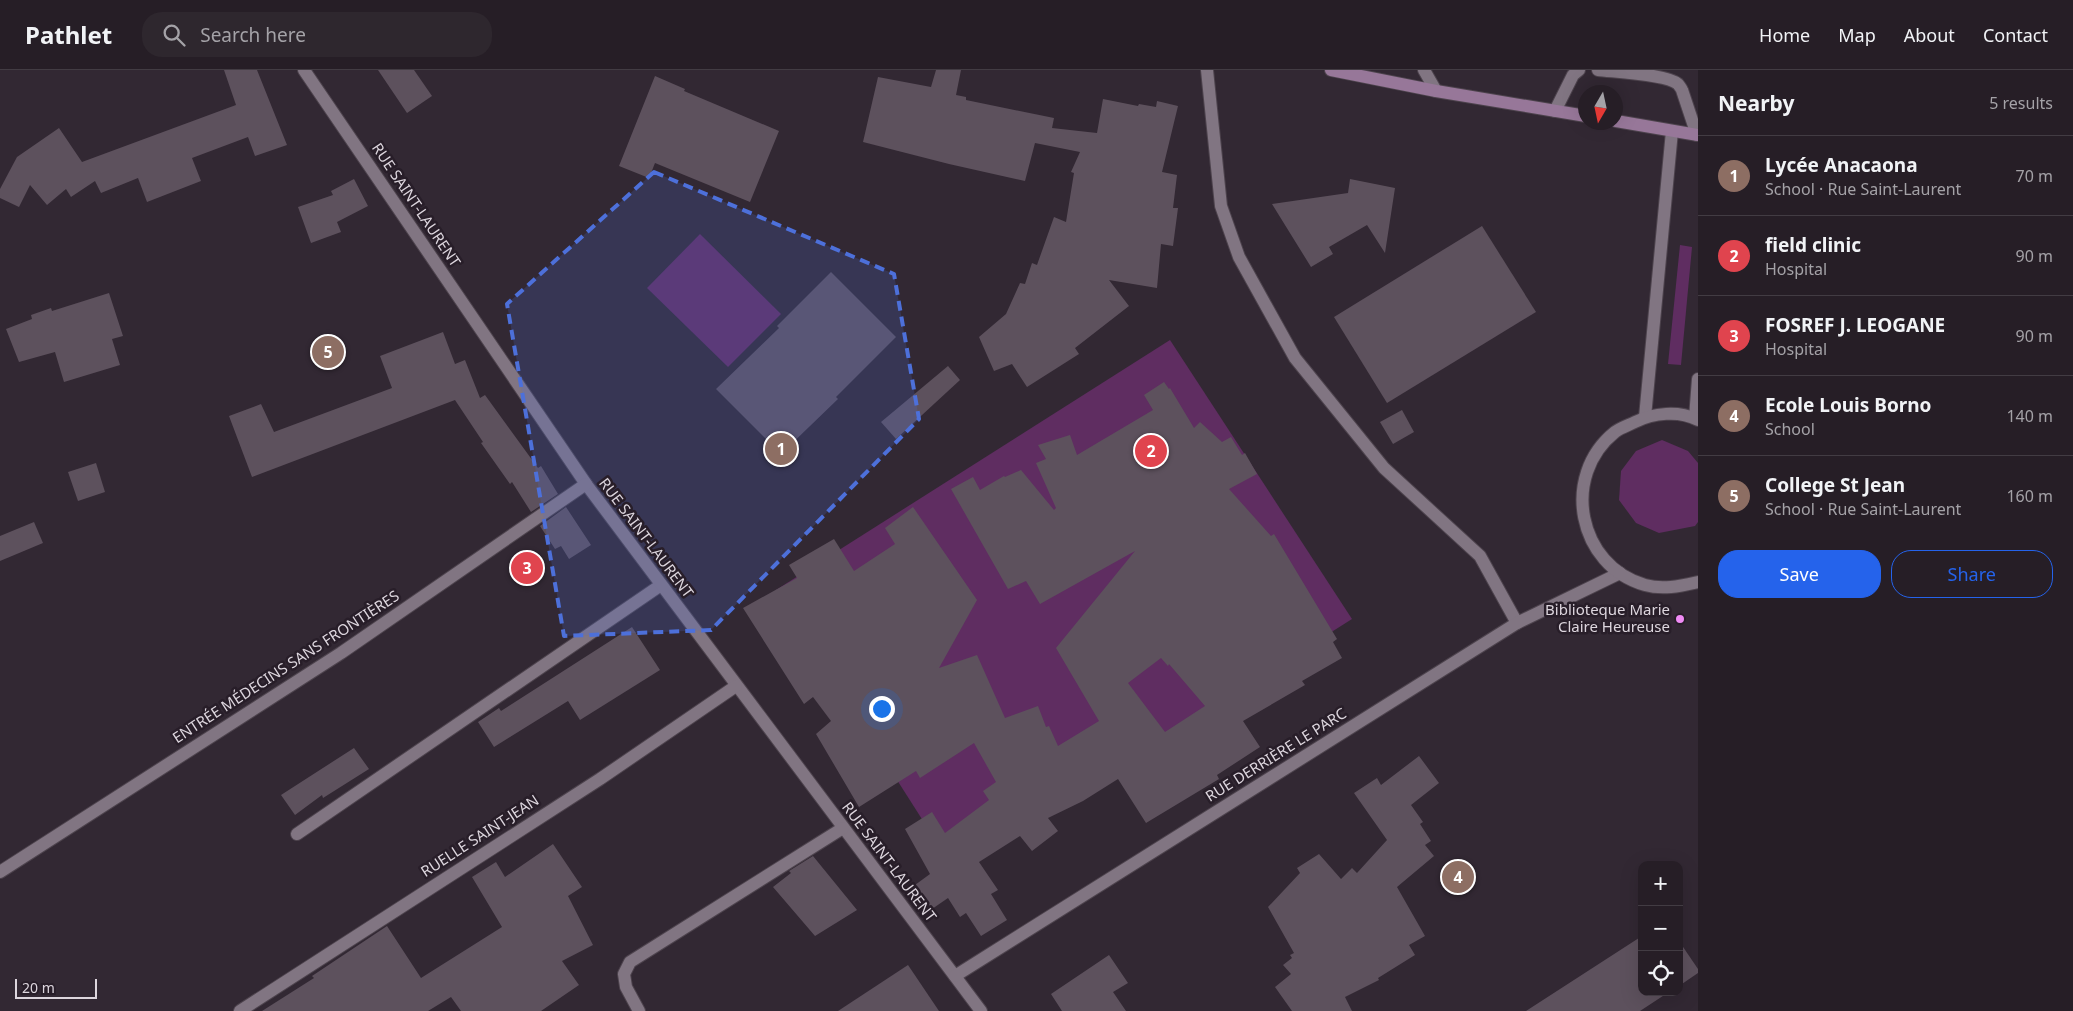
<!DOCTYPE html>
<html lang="en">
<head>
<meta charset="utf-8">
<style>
	:root { --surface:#261e26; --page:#2e272e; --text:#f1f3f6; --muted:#a4a2a7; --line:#423c43; --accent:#2563eb }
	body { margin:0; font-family:"Noto Sans",sans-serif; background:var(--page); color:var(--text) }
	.controls { position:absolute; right:15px; bottom:15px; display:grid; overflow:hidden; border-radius:10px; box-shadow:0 5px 20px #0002 }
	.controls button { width:45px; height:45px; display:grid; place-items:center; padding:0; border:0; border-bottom:1px solid var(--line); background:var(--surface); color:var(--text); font:25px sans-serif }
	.compass { position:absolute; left:1578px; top:15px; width:45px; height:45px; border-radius:50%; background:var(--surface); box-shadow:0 5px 20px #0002; rotate:189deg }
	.scale { position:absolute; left:15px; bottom:12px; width:82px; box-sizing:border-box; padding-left:5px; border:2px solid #ddd6de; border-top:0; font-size:14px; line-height:18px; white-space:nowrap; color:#ddd6de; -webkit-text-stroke:4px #281e29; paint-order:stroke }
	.you { position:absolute; left:881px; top:638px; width:18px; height:18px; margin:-12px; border:4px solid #fff; border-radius:50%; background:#1a73e8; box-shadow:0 0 0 8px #1a73e833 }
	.badge { display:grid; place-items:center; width:32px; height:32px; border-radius:50%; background:var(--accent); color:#fff; font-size:16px; font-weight:700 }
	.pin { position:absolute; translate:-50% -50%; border:2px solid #fff; box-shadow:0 1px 5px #0006 }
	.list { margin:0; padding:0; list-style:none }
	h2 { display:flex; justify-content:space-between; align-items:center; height:65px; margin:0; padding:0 20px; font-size:21px }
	h2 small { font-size:16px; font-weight:400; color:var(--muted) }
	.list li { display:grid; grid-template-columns:32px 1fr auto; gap:15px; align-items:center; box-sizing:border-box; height:80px; padding:0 20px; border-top:1px solid var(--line) }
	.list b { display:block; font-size:19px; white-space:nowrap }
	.list p { margin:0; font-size:16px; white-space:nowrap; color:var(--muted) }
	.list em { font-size:16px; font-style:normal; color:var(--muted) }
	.actions { display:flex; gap:10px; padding:15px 20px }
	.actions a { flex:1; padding:11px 0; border:1px solid var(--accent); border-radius:20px; text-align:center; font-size:18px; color:var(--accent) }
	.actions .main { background:var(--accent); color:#fff }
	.icon { flex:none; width:28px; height:28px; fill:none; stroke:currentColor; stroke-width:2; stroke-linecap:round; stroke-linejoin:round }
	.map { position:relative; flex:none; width:1698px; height:941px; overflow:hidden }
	header { display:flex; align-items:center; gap:30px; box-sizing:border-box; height:70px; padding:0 25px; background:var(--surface); border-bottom:1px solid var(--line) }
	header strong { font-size:24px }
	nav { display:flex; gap:28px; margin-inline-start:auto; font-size:18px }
	.search { width:350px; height:45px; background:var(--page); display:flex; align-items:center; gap:12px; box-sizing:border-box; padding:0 18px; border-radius:20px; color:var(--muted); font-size:19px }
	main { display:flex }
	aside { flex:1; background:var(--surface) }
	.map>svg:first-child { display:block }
	.green { fill:#5f2d61 }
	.building { fill:#5d515d; fill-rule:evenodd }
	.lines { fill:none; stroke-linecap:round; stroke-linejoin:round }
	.service-casing { stroke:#4d434d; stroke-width:14 }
	.minor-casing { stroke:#4d434d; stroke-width:14 }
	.tertiary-casing { stroke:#4d434d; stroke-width:14 }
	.secondary-casing { stroke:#4d434d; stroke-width:14 }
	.service { stroke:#817582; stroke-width:12 }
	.minor { stroke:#817582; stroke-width:12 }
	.tertiary { stroke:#817582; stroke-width:12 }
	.secondary { stroke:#977799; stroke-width:12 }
	.marked { fill:#4d70da; fill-opacity:0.2; stroke:#4d70da; stroke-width:4; stroke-dasharray:10 6; stroke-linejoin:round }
	.poi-dot { fill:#f08bf5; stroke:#281e29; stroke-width:2 }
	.labels { text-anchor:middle; stroke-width:5; stroke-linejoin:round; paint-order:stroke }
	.street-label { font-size:15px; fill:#ddd6de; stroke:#281e29 }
	.poi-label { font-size:15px; fill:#ddd6de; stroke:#281e29; text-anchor:end }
</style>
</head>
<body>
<header>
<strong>Pathlet</strong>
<div class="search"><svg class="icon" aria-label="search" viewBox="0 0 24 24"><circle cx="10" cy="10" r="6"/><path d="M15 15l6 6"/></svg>Search here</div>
<nav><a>Home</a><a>Map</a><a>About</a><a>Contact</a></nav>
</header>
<main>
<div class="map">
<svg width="1698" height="941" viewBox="0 0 1698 941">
	<rect width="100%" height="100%" fill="#322833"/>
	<!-- green -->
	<g class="green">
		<polygon points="700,164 781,244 728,297 647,218"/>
		<polygon points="1680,175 1692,177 1681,295 1668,294"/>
		<polygon points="1170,270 1352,549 955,801 776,520"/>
		<polygon points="1662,370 1688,381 1698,393 1698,452 1695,456 1659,463 1636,453 1619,430 1621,401 1636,381"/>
	</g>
	<!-- building -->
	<g class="building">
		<polygon points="224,0 257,0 287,75 255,86 248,67 192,88 201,111 147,132 138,108 101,123 95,111 71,127 66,119 47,135 30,115 19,137 0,128 0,119 17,87 59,58 82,92 236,35"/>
		<polygon points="378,0 414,0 432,26 407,43"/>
		<polygon points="936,0 961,0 956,25 966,27 966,30 1054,48 1052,58 1097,63 1103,29 1138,36 1139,34 1156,37 1157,31 1178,36 1162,102 1177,105 1173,138 1178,138 1173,176 1161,174 1157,218 1109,210 1129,236 1075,278 1079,284 1027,317 1012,294 994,301 979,267 1006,244 1020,213 1025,214 1032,193 1037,195 1054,147 1066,152 1074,103 1071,102 1080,82 1035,73 1025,111 949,94 863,72 878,7 931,17"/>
		<polygon points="655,6 685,19 684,21 779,61 750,132 655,93 649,108 619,96"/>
		<polygon points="354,109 368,136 337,152 341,162 311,173 298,137 333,125 331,121"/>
		<polygon points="1350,109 1395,118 1385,183 1367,155 1329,177 1333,184 1311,197 1272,134 1348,123"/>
		<polygon points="1482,156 1536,242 1387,333 1334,247"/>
		<polygon points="831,202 896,267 836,327 838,329 781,384 716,319 779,258 777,256"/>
		<polygon points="109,223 123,266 112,269 120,295 64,312 55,282 19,292 6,259 32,249 31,245 51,238 52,241"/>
		<polygon points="443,262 455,294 465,290 480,328 485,325 538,398 541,396 558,424 531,442 512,412 510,414 481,373 483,372 455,330 252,407 229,346 261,334 274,362 392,318 380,286"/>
		<polygon points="948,296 960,310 896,369 881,352"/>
		<path d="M1164,312L1169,319L1170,318L1194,358L1200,352L1222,372L1231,367L1242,385L1245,383L1257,404L1229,419L1271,466L1274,464L1337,569L1333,572L1342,588L1302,611L1305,615L1243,651L1260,677L1217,705L1219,709L1146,753L1118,709L1083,731L1048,748L1058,761L1032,781L1020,766L979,792L998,820L991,824L1007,850L981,866L966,843L960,847L948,828L932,839L924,828L915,815L930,804L905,759L932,742L945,763L989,730L983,721L996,712L974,673L920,708L916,701L859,737L816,664L831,651L813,627L804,634L743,538L797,508L789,495L834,469L854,501L895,474L885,458L913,437L977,530L939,598L977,585L1005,648L1038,636L1046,657L1049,656L1058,676L1099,651L1056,578L1135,481L1040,534L1026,511L1008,519L951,419L973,407L980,420L1004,406L1005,407L1021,400L1054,440L1056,438L1036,393L1046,389L1038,375L1070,365L1077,385L1153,340L1144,325ZM1161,588L1168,596L1169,594L1205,636L1165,662L1128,613Z"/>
		<polygon points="1402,340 1414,362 1393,374 1380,352"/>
		<polygon points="96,393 105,422 78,431 68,402"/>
		<polygon points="566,437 591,475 569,489 561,476 555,479 540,456"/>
		<polygon points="34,452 43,473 0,491 0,466"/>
		<polygon points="632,557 660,600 580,650 568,631 494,677 478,652 499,638 501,641"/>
		<polygon points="354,678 369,699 323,728 322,725 295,745 281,725"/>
		<polygon points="1419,686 1439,713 1411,735 1423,752 1420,754 1431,771 1425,775 1434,786 1397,817 1425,866 1409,875 1415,885 1378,908 1379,910 1345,927 1352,941 1292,941 1275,917 1291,904 1283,895 1292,888 1290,885 1294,883 1268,837 1300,803 1297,798 1319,784 1341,809 1352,798 1357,803 1387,770 1354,723 1377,708 1381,715"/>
		<polygon points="553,774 582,817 568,826 593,875 562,891 579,915 541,941 461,941 451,927 428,941 262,941 314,908 312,906 387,856 421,908 502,857 472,807 496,792 505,807"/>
		<polygon points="813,786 857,840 815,866 773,817 791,803 789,801"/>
		<polygon points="1642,866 1642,922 1669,922 1640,941 1526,941"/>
		<polygon points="1679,871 1698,899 1698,903 1679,916"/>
		<polygon points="1109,885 1128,913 1113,922 1126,941 1062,941 1051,924"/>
		<polygon points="908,895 939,941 838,941"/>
	</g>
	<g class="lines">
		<defs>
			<g id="service">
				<polyline points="1207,0 1221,136 1239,187 1295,288 1384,398 1480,486 1517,553"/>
				<path d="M1598,0C1614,2 1666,4 1678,14C1678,14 1682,19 1682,20L1697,65"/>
				<polyline points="1555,41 1573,5 1579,0"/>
				<polyline points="297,764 661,515"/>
			</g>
			<g id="minor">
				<polyline points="304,0 586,414 981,941"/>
				<polyline points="0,802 341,583 586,414"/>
				<polyline points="955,906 1517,553 1620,503"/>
				<polyline points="240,941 600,709 736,616"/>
				<polyline points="639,941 626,917 624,904 630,892 843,758"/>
			</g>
			<g id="tertiary">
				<polyline points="1424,0 1436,21"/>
				<polyline points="1645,347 1672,61"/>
				<polyline points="1695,348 1698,309"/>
				<path d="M1698,350C1679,340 1653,343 1635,352C1629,355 1620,358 1615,362C1560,406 1578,496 1645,515C1663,520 1680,516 1698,512"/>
			</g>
			<g id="secondary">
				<polyline points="1331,0 1436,21 1586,46"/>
				<polyline points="1616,51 1698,65"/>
			</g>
		</defs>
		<!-- service casing -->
		<use href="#service" class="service-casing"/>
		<!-- minor casing -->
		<use href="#minor" class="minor-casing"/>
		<!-- tertiary casing -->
		<use href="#tertiary" class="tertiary-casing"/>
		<!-- secondary casing -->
		<use href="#secondary" class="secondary-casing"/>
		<!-- service -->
		<use href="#service" class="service"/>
		<!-- minor -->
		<use href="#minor" class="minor"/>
		<!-- tertiary -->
		<use href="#tertiary" class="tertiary"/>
		<!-- secondary -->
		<use href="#secondary" class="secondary"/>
	</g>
	<!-- marked area -->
	<path class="marked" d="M654,102L894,204L919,349L711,560L564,566L507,234Z"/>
	<!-- markers -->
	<circle class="poi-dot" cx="1680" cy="549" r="5"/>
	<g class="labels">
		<!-- street labels -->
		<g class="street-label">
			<text transform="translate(416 135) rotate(56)" y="5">RUE SAINT-LAURENT</text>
			<text transform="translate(646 468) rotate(53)" y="5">RUE SAINT-LAURENT</text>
			<text transform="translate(286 597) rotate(-33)" y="5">ENTRÉE MÉDECINS SANS FRONTIÈRES</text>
			<text transform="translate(1276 685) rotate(-32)" y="5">RUE DERRIÈRE LE PARC</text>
			<text transform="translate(480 766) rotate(-33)" y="5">RUELLE SAINT-JEAN</text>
			<text transform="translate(889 792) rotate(53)" y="5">RUE SAINT-LAURENT</text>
		</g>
		<!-- poi labels -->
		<g class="poi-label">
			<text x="1670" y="545">Biblioteque Marie<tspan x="1670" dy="17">Claire Heureuse</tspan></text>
		</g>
	</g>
</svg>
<div class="controls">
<button>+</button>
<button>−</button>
<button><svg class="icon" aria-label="locate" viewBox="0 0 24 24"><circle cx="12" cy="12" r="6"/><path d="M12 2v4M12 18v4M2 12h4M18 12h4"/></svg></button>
</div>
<svg class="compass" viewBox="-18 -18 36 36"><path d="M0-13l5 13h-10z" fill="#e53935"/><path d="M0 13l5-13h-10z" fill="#a4a2a7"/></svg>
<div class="scale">20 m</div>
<div class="you"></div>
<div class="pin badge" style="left:781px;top:379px;background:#8d6e63">1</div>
<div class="pin badge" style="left:1151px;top:381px;background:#e0444e">2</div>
<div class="pin badge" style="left:527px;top:498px;background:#e0444e">3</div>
<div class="pin badge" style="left:1458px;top:807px;background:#8d6e63">4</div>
<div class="pin badge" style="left:328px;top:282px;background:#8d6e63">5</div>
</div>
<aside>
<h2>Nearby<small>5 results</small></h2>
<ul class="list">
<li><span class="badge" style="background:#8d6e63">1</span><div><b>Lycée Anacaona</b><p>School · Rue Saint-Laurent</p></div><em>70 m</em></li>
<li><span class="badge" style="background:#e0444e">2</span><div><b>field clinic</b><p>Hospital</p></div><em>90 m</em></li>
<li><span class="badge" style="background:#e0444e">3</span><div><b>FOSREF J. LEOGANE</b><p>Hospital</p></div><em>90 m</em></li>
<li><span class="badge" style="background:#8d6e63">4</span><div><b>Ecole Louis Borno</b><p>School</p></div><em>140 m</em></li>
<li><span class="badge" style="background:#8d6e63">5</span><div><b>College St Jean</b><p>School · Rue Saint-Laurent</p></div><em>160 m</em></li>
</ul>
<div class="actions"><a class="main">Save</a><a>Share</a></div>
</aside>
</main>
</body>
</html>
